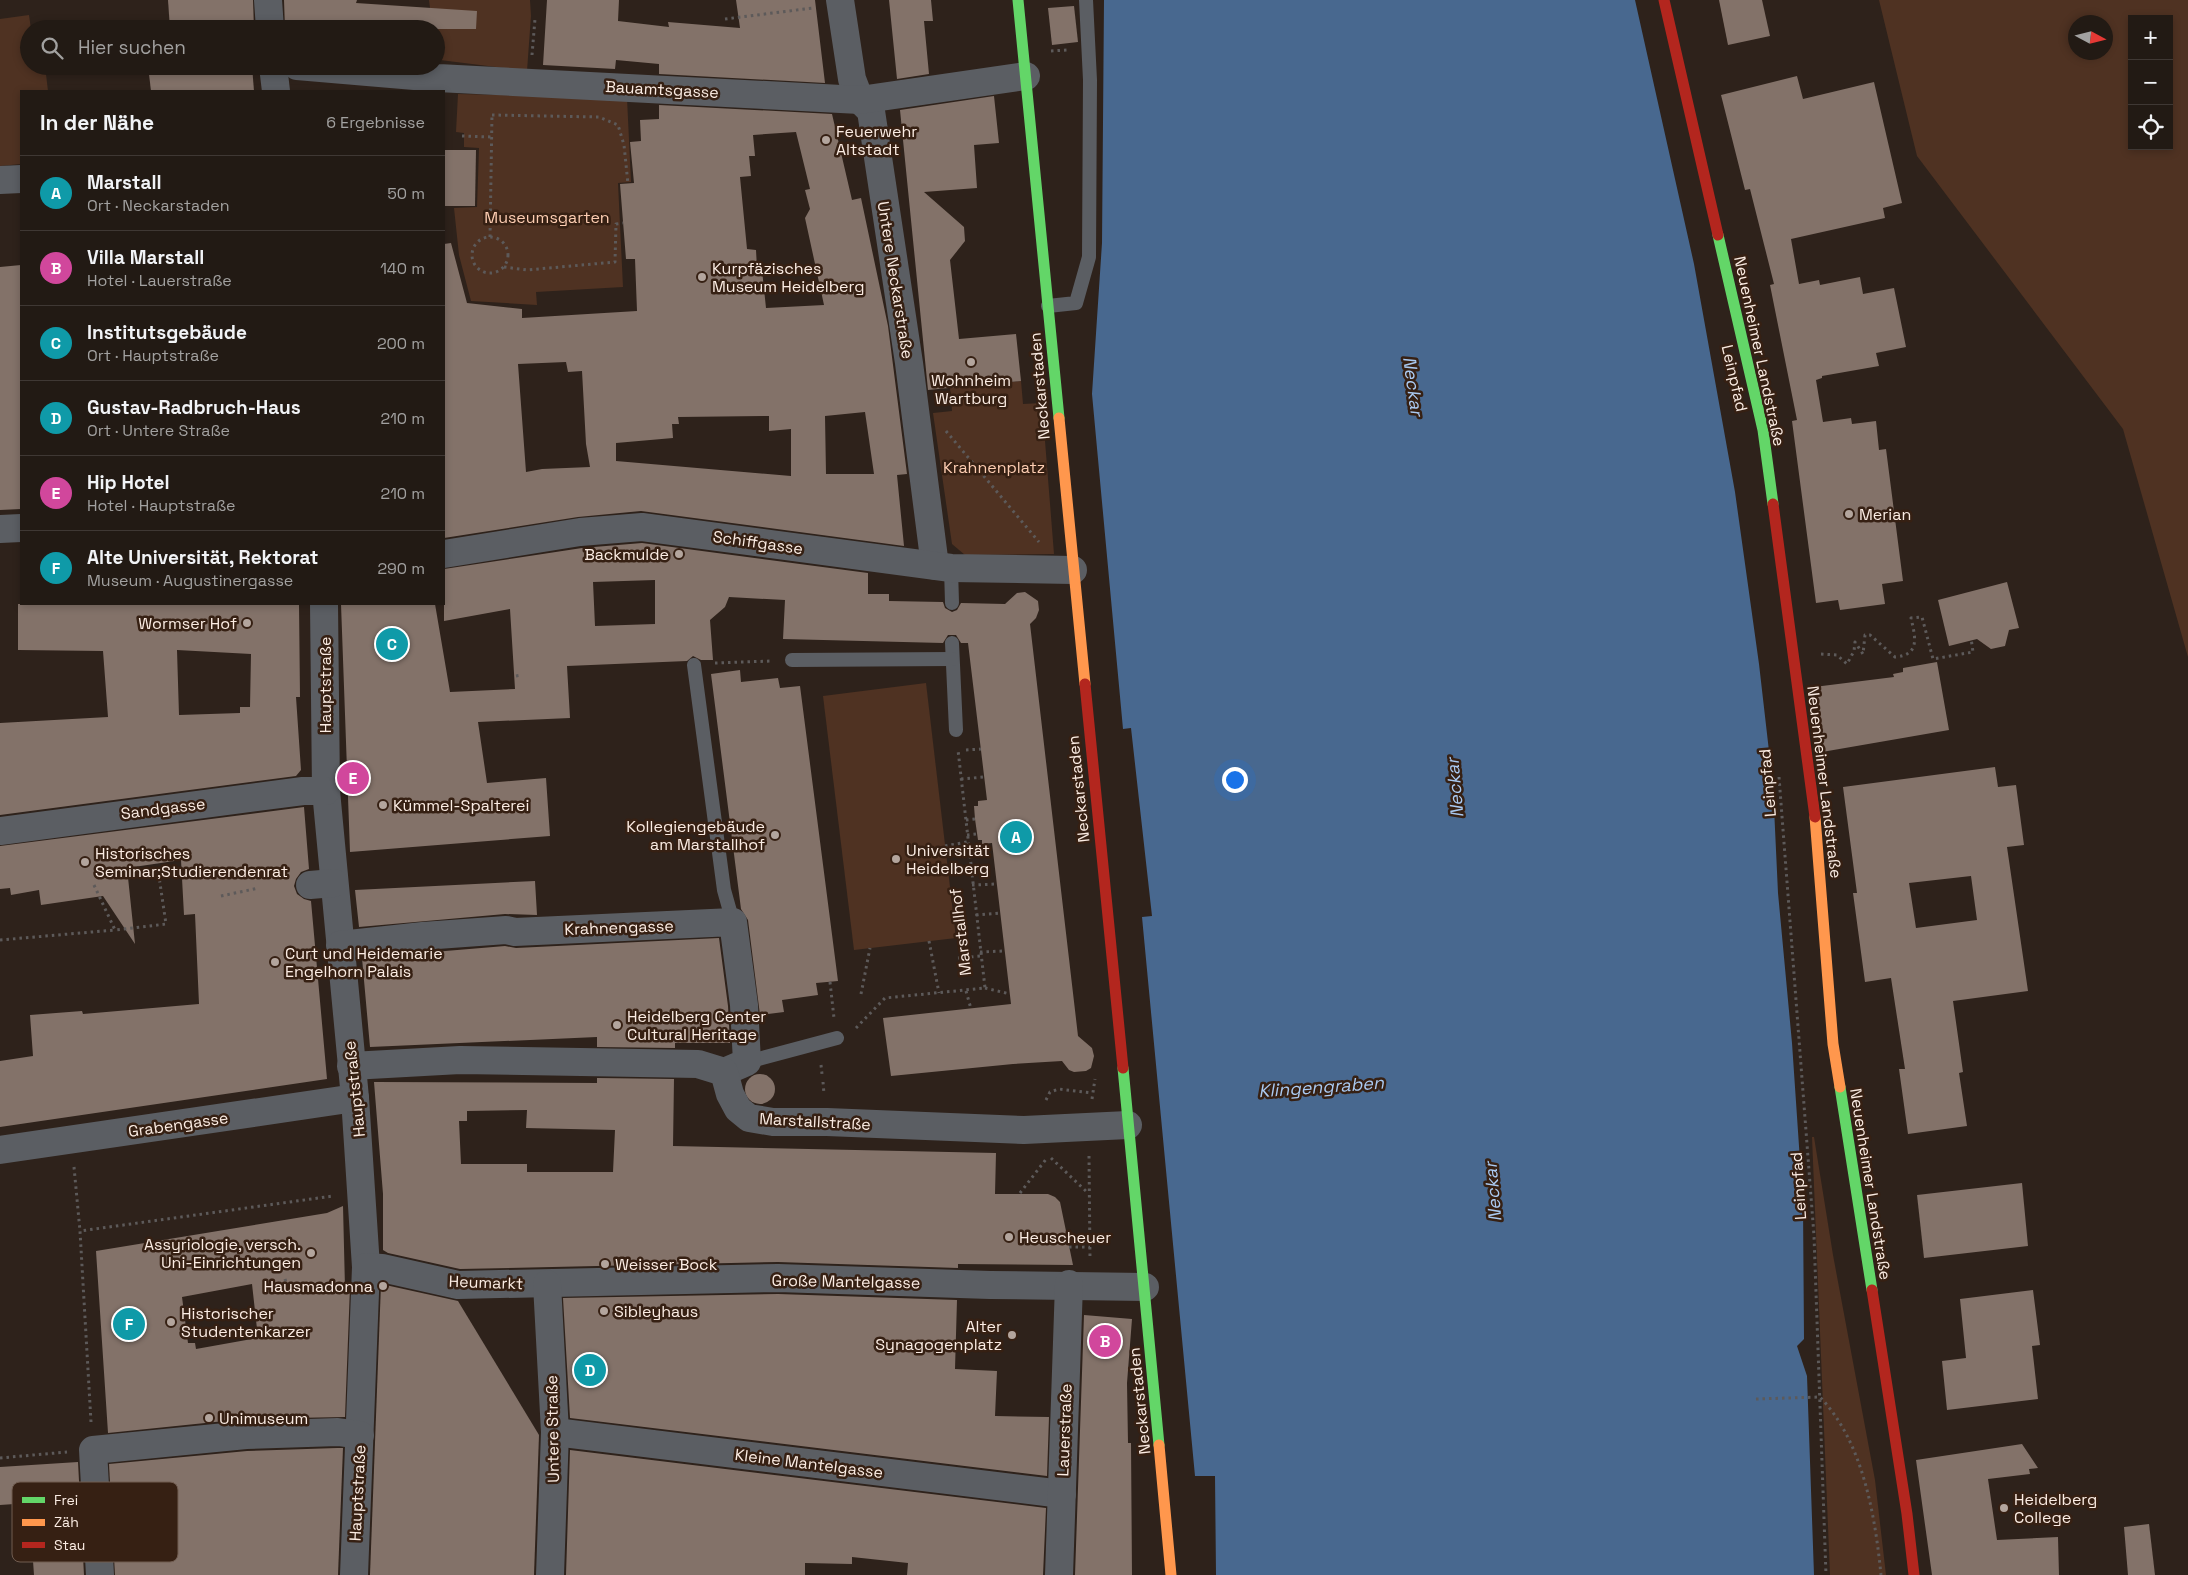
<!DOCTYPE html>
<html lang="de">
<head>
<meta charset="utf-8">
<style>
	:root { --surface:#221a14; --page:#2e2722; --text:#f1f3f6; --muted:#a2a1a0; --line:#3f3834; --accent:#d93025 }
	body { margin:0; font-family:"Space Grotesk",sans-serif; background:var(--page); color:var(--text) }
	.controls { position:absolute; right:15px; top:15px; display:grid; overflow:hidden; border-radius:0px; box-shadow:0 2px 8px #0003 }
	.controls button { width:45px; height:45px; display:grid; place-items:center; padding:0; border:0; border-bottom:1px solid var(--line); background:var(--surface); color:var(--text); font:25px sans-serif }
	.compass { position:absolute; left:2068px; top:15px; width:45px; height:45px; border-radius:50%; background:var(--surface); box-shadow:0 2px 8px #0003; rotate:97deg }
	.you { position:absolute; left:1234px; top:779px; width:18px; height:18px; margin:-12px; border:4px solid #fff; border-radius:50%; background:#1a73e8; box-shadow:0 0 0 8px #1a73e833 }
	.badge { display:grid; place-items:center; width:32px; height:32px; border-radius:50%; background:var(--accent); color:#fff; font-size:16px; font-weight:700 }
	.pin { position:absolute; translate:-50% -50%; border:2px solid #fff; box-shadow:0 1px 5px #0006 }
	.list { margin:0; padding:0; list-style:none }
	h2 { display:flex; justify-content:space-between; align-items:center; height:65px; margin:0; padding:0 20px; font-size:21px }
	h2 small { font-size:16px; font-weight:400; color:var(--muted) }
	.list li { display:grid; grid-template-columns:32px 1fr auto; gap:15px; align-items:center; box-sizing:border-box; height:75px; padding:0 20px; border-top:1px solid var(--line) }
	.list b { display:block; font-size:19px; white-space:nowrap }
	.list p { margin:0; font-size:16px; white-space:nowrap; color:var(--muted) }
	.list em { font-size:16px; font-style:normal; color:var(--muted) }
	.icon { flex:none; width:28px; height:28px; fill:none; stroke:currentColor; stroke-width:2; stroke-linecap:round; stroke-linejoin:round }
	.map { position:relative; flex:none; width:2188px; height:1575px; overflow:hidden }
	.search { position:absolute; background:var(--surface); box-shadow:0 2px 8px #0003; left:20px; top:20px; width:425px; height:55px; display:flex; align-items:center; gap:12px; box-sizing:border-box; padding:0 18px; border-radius:28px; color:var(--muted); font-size:19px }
	.panel { position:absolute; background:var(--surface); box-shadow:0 2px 8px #0003; left:20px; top:90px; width:425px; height:515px; border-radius:0px }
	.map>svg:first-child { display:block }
	.green { fill:#4f3222; fill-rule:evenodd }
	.water { fill:#48688f }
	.building { fill:#837269; fill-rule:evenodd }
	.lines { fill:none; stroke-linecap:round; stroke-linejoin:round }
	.path { stroke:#5d5a5a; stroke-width:3; stroke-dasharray:2.5 4; stroke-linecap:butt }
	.lane { stroke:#5b5e63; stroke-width:14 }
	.street { stroke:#5b5e63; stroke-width:28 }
	.fast { stroke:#63d668; stroke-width:11 }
	.slow { stroke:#ff974d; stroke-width:11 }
	.jam { stroke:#b3261e; stroke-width:11 }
	.poi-dot { fill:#b3a59d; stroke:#362013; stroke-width:2 }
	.labels { text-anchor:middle; stroke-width:5; stroke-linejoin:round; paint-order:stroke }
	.street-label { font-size:16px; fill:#fbece3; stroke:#362013 }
	.poi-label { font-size:16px; fill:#fbece3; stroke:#362013; text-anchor:start }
	.park-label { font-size:16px; fill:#fdcdb2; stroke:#362013 }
	.water-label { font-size:18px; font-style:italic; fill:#aacaf2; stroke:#362013 }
	.key { fill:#362013; stroke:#715d51; stroke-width:1 }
	.key-label { font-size:14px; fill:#fbece3 }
</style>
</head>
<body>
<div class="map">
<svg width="2188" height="1575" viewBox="0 0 2188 1575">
	<rect width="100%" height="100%" fill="#2e221b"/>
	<!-- green -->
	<g class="green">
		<polygon points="429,0 530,0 531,16 527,71 440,60 436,9 430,8"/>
		<path d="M1879,0H2188V657L2123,429L1917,156ZM2132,19H2169V146H2132ZM2076,22H2106V52H2076Z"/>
		<polygon points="29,15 31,29 29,29 29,66 45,66 48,91 21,91 21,164 0,166 0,19"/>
		<polygon points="458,94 627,98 631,182 618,183 623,287 536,292 537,305 471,301 459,255 454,208 477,207 479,148 464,147 464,133 456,132"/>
		<polygon points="1021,381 1023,404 1042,403 1054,554 965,555 952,544 933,413 952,411 950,388"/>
		<polygon points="926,683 956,938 854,950 823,696"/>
		<polygon points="1812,1137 1814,1137 1833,1255 1875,1480 1886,1575 1830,1575"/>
	</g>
	<!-- water -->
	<polygon class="water" points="1104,0 1635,0 1694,264 1735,492 1759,664 1773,786 1778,893 1792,1043 1803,1205 1804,1339 1797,1346 1807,1376 1814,1575 1216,1575 1215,1476 1195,1476 1142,917 1152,916 1131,728 1123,729 1092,394 1102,243"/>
	<!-- building -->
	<g class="building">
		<polygon points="168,0 253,0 254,29 170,29"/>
		<polygon points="284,0 357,0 356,3 477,11 476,29 285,29"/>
		<polygon points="547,0 619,0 618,21 669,27 668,22 740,28 736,0 815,0 825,83 659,74 659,64 616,60 615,69 543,65"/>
		<polygon points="889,0 931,0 933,21 924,21 929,74 897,79"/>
		<polygon points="1719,0 1762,0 1770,36 1728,45"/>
		<polygon points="1074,6 1078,42 1052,45 1048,8"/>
		<polygon points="148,66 252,66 254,91 151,91"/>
		<polygon points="1797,76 1803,99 1874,82 1902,203 1883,208 1885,218 1791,239 1799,284 1819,280 1820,285 1860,277 1863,294 1894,288 1906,347 1876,353 1879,366 1822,376 1822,378 1816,380 1823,422 1851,418 1852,424 1876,421 1879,450 1886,449 1903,581 1882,584 1885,604 1840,610 1838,600 1816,603 1792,421 1797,420 1770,285 1774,284 1750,189 1745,190 1721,95"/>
		<polygon points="994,96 999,143 974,145 977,188 924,192 964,227 965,241 950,260 959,339 1016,334 1021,381 928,390 900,110"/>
		<path d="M659,105L832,114L852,200L861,198L888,326L907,474L897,475L904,546L641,511L578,517L444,538V244L451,243L467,303L522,309V318L637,311L635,259H626L620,184L634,183L630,142L641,141L640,120L659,119ZM796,132L810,189L805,190L810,209L805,218L824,305L766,308L762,270L757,268L756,250L747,249L740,177L751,176L749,156H755L753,135ZM566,362L568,372L582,371L586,444L590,467L542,469L526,472L518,364ZM865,412L874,474H826L825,416ZM769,416V431L791,429V476L616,461V443L673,438L672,424H679L678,417Z"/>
		<polygon points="444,150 476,150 475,206 444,206"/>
		<polygon points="21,265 21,509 0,510 0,267"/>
		<path d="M642,543L868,573V594H889V601L943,602L945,608L952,612L957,610L961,603L1005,604L1017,593L1025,592L1038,601L1039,610L1036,618L1030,624L1078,1036L1092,1048L1094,1056L1091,1068L1086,1071L1074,1072L1069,1070L1062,1061L1013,1064L891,1076L883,1018L1011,1004L992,843L982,844V840H978L975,819L974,806H978V801L987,800L968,643H961L956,635H948L943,643L783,639L785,600L729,597L725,607L710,620L713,660H701L693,656L687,661L567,666L570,718L478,722L487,783L546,778L550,836L350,852L341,604H435L450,692L515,689L510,609L444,621V569L582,548ZM655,580V624L595,626L593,582Z"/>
		<polygon points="2007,582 2019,628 2009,630 2005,646 1991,649 1977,639 1949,646 1938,600"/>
		<path d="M18,604H299L300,697H296L301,770L296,776L0,815V723L108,717L103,651L18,650ZM177,650L251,654L250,707H240V713L179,715Z"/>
		<polygon points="1937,662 1949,730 1822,752 1814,687 1894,677 1893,674 1903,672 1903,668"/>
		<polygon points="740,670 741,682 778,678 780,688 800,686 838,981 816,983 818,995 782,1000 784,1012 760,1015 748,920 741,909 711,674"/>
		<path d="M1995,767L1998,787L2016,785L2024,845L2007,847L2028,991L1953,1001L1963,1072L1959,1073L1967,1126L1908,1134L1899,1069H1905L1891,978L1865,982L1853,893H1857L1843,787ZM1971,876L1977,920L1916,928L1909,883Z"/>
		<polygon points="304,807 309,869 301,872 296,879 294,886 297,894 304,899 311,901 327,1079 0,1127 0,1061 33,1056 30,1015 82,1011 83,1014 199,1004 195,914 184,915 181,860 127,868 135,944 103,896 41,905 39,890 11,895 10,888 0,889 0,846"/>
		<polygon points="535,881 537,915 505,914 359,927 355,890"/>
		<polygon points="719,938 728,1006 730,1043 675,1043 675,1048 597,1047 597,1037 370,1047 362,958 505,946 516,948"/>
		<circle cx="760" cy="1089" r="15"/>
		<path d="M597,1078L674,1079L673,1146L996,1153L995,1194H1048L1055,1197L1060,1202L1073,1265L958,1264V1268L778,1262L460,1269L388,1253L383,1250V1194L374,1082L597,1083ZM527,1110L526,1128L615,1130L613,1172H527V1164H461L459,1121H467V1111Z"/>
		<polygon points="2022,1183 2028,1246 1924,1258 1917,1195"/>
		<path d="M343,1206L345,1288L350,1287L345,1417L244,1419L108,1433L96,1251L327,1213ZM252,1284L258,1338L196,1349L195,1343H188L182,1297Z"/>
		<polygon points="381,1284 458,1301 539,1435 534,1575 370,1575"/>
		<polygon points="2033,1290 2040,1345 2032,1346 2038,1399 1947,1410 1942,1361 1966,1358 1960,1299"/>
		<polygon points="778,1294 957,1300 955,1369 997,1371 995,1416 1049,1417 1047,1476 570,1418 563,1298"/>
		<polygon points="1084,1315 1132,1319 1127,1383 1128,1443 1131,1443 1132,1575 1075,1575"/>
		<polygon points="2022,1444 2038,1468 2029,1469 2030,1474 1988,1479 1997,1540 2058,1537 2059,1575 1932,1575 1916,1460"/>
		<polygon points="337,1448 343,1448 338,1575 115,1575 109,1464 247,1451"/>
		<polygon points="570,1450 1046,1508 1043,1575 907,1575 908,1563 852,1557 852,1564 805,1563 805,1575 566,1575"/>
		<polygon points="78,1462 84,1575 34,1575 29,1503 0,1505 0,1467"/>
		<polygon points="2149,1524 2155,1575 2128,1575 2124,1527"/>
	</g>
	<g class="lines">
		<!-- path -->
		<g class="path">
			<polyline points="725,19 813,8"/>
			<polyline points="1051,51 1067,50"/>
			<polyline points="532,55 535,19"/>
			<polyline points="492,115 599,117 618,125 624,145 628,184"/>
			<polyline points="462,136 492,137"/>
			<circle cx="490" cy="255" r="18"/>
			<polyline points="490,237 492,114"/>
			<polyline points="504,267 527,270 615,262 616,224 623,223"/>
			<polyline points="946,431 1039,542"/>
			<path d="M1821,654L1837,655L1847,664L1854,651L1855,642L1863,654L1865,635H1870L1895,657C1921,655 1915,636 1911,618L1922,617L1933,659L1973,652L1971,638"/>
			<polyline points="715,663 771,661"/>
			<polyline points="516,676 522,675"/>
			<polyline points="966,750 981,749"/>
			<polyline points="1779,777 1814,1236 1826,1575"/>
			<polyline points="961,779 984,777"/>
			<polyline points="966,820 975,819"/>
			<polyline points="967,835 977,834"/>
			<polyline points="945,846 967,842"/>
			<polyline points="969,857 993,855"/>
			<polyline points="94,885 115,930 166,924 157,863"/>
			<polyline points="972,885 997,884"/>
			<polyline points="221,896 259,888"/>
			<polyline points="976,915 1000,913"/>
			<polyline points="0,940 115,930"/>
			<polyline points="929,941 939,993"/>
			<polyline points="980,952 1004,951"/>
			<polyline points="958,958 981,956"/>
			<polyline points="830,982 834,1018"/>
			<polyline points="985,988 1010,994"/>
			<polyline points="966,991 971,1009"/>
			<polyline points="861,994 870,948"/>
			<polyline points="856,1028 885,998 985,988 958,750"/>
			<polyline points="821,1065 822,1074"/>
			<polyline points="823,1082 824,1094"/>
			<polyline points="1092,1099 1095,1079"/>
			<polyline points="1046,1100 1050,1092 1059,1089 1092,1093"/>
			<polyline points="1089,1156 1090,1259"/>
			<polyline points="1051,1158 1088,1193"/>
			<polyline points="74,1167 80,1231"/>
			<polyline points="1020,1193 1047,1158"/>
			<polyline points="1069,1247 1090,1247"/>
			<polyline points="285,1279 287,1286"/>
			<path d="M1756,1399L1820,1397C1863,1442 1875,1515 1881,1575"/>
			<polyline points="91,1422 80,1231 333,1196"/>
			<polyline points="0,1458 67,1452"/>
		</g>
		<!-- lane -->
		<g class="lane">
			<polyline points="1048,306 1076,303 1089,257 1090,80 1086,0"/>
			<polyline points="951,568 952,603"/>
			<polyline points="952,643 956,730"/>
			<polyline points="792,660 952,659"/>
			<polyline points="694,665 724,890 733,922"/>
			<polyline points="747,1062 837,1038"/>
		</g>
		<!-- street -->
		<g class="street">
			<polyline points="268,0 270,29"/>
			<polyline points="840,0 852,79 860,100 871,111 909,363 935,566"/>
			<polyline points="273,66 276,91"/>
			<polyline points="297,66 438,78 860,100 1026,76"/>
			<polyline points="0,180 21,179"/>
			<polyline points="0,529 21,528"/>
			<polyline points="444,554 580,532 642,527 951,568 1073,570"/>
			<polyline points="324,604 326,791 355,1098 366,1267 354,1575"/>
			<polyline points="0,831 303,791 326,791"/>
			<polyline points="310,885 334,883"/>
			<polyline points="340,945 423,936 506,930 515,932 733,922 744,1005 747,1062 724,1072"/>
			<polyline points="351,1066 460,1060 698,1064 724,1072 730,1094 738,1109 749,1118 773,1122 827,1122 1024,1130 1128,1125"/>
			<polyline points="0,1150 355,1098"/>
			<polyline points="366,1267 382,1268 458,1285 778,1278 990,1285 1145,1287"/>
			<polyline points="547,1284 555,1432 550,1575"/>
			<polyline points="555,1432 1062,1494"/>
			<polyline points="100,1575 93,1450 246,1435 338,1432 360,1435"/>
			<polyline points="1059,1575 1069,1284"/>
		</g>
		<!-- fast -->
		<g class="fast">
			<polyline points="1018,0 1059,418"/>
			<polyline points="1718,235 1763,430 1773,504"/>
			<polyline points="1123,1068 1159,1445"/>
			<polyline points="1840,1087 1872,1290"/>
		</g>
		<!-- slow -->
		<g class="slow">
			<polyline points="1059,418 1085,684"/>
			<polyline points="1815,817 1833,1044 1840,1087"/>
			<polyline points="1159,1445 1171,1575"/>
		</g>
		<!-- jam -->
		<g class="jam">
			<polyline points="1664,0 1718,235"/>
			<polyline points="1773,504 1815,817"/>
			<polyline points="1085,684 1123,1068"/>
			<polyline points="1872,1290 1907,1514 1914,1575"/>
		</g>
	</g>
	<!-- markers -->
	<g class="poi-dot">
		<circle cx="826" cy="140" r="5"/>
		<circle cx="702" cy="277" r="5"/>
		<circle cx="971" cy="362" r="5"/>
		<circle cx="1849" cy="514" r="5"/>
		<circle cx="679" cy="554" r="5"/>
		<circle cx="247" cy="623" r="5"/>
		<circle cx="383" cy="805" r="5"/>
		<circle cx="775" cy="835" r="5"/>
		<circle cx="896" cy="859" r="5"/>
		<circle cx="85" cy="862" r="5"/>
		<circle cx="275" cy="962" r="5"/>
		<circle cx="617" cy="1025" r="5"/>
		<circle cx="1009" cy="1237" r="5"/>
		<circle cx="311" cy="1253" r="5"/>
		<circle cx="605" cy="1264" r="5"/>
		<circle cx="383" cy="1286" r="5"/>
		<circle cx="604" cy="1311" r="5"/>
		<circle cx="171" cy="1322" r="5"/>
		<circle cx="1012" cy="1335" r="5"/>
		<circle cx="209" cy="1418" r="5"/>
		<circle cx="2004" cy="1508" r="5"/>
	</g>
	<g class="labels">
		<!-- street labels -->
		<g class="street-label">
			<text transform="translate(662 89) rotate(3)" y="6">Bauamtsgasse</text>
			<text transform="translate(896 280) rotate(81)" y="6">Untere Neckarstraße</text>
			<text transform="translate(1760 351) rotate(78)" y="6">Neuenheimer Landstraße</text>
			<text transform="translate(1735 378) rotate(77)" y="6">Leinpfad</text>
			<text transform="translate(1039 386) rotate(-95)" y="6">Neckarstaden</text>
			<text transform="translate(758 542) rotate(8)" y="6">Schiffgasse</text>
			<text transform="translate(325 685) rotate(-90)" y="6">Hauptstraße</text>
			<text transform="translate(1825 782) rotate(83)" y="6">Neuenheimer Landstraße</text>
			<text transform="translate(1767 783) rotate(-95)" y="6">Leinpfad</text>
			<text transform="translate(1078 789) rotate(-96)" y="6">Neckarstaden</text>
			<text transform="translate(163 808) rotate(-7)" y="6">Sandgasse</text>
			<text transform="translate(619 927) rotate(-2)" y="6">Krahnengasse</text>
			<text transform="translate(960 932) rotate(-97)" y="6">Marstallhof</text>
			<text transform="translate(354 1089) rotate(-96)" y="6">Hauptstraße</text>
			<text transform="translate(815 1121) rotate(3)" y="6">Marstallstraße</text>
			<text transform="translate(178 1124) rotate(-8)" y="6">Grabengasse</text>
			<text transform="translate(1871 1184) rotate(81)" y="6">Neuenheimer Landstraße</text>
			<text transform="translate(1798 1186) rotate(-94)" y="6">Leinpfad</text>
			<text transform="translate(846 1281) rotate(1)" y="6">Große Mantelgasse</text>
			<text transform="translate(486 1282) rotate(2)" y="6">Heumarkt</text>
			<text transform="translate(1139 1401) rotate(-96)" y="6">Neckarstaden</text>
			<text transform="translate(552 1429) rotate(-91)" y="6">Untere Straße</text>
			<text transform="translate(1064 1430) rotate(-88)" y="6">Lauerstraße</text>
			<text transform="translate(809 1463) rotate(7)" y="6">Kleine Mantelgasse</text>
			<text transform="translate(357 1493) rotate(-87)" y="6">Hauptstraße</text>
		</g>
		<!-- poi labels -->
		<g class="poi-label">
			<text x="836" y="137">Feuerwehr<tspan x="836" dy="18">Altstadt</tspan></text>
			<text x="712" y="274">Kurpfäzisches<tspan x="712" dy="18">Museum Heidelberg</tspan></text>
			<text x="971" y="386" text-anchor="middle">Wohnheim<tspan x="971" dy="18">Wartburg</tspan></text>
			<text x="1859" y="520">Merian</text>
			<text x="669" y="560" text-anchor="end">Backmulde</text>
			<text x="237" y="629" text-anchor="end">Wormser Hof</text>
			<text x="393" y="811">Kümmel-Spalterei</text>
			<text x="765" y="832" text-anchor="end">Kollegiengebäude<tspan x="765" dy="18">am Marstallhof</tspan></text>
			<text x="906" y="856">Universität<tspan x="906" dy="18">Heidelberg</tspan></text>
			<text x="95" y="859">Historisches<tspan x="95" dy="18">Seminar;Studierendenrat</tspan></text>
			<text x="285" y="959">Curt und Heidemarie<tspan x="285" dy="18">Engelhorn Palais</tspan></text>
			<text x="627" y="1022">Heidelberg Center<tspan x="627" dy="18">Cultural Heritage</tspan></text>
			<text x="1019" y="1243">Heuscheuer</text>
			<text x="301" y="1250" text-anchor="end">Assyriologie, versch.<tspan x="301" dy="18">Uni-Einrichtungen</tspan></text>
			<text x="615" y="1270">Weisser Bock</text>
			<text x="373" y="1292" text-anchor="end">Hausmadonna</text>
			<text x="614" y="1317">Sibleyhaus</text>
			<text x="181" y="1319">Historischer<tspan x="181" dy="18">Studentenkarzer</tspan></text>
			<text x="1002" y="1332" text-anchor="end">Alter<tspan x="1002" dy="18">Synagogenplatz</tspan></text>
			<text x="219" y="1424">Unimuseum</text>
			<text x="2014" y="1505">Heidelberg<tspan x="2014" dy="18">College</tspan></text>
		</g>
		<!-- park labels -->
		<g class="park-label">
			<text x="547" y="223">Museumsgarten</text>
			<text x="994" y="473">Krahnenplatz</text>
		</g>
		<!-- water labels -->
		<g class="water-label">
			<text transform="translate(1413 386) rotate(82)" y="6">Neckar</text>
			<text transform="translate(1455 788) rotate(-95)" y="6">Neckar</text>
			<text transform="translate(1321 1087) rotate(-4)" y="6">Klingengraben</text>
			<text transform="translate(1493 1192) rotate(-95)" y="6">Neckar</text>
		</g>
	</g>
	<!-- legend -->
	<rect x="12" y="1482" width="166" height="80" rx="8" class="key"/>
	<rect x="22" y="1497" width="23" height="6" fill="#63d668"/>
	<rect x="22" y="1519" width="23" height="7" fill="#ff974d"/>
	<rect x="22" y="1542" width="23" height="6" fill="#b3261e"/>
	<g class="key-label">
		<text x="54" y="1505">Frei</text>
		<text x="54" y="1527">Zäh</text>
		<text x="54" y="1550">Stau</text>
	</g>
</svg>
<div class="controls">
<button>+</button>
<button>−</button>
<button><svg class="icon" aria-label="locate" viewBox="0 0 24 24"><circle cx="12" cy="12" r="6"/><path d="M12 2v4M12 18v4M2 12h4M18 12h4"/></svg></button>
</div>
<svg class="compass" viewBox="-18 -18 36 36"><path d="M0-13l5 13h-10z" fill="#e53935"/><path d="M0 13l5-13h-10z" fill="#a2a1a0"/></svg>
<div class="you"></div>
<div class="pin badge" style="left:1016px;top:837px;background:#0f9aa8">A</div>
<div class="pin badge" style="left:1105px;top:1341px;background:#d1479c">B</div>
<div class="pin badge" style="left:392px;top:644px;background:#0f9aa8">C</div>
<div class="pin badge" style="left:590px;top:1370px;background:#0f9aa8">D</div>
<div class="pin badge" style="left:353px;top:778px;background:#d1479c">E</div>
<div class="pin badge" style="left:129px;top:1324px;background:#0f9aa8">F</div>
<div class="search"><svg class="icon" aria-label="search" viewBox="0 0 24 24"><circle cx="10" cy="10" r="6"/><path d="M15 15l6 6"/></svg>Hier suchen</div>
<section class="panel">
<h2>In der Nähe<small>6 Ergebnisse</small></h2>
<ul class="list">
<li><span class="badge" style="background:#0f9aa8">A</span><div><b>Marstall</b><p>Ort · Neckarstaden</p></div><em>50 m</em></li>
<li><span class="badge" style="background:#d1479c">B</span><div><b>Villa Marstall</b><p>Hotel · Lauerstraße</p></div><em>140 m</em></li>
<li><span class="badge" style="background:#0f9aa8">C</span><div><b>Institutsgebäude</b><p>Ort · Hauptstraße</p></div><em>200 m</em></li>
<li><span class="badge" style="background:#0f9aa8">D</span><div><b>Gustav-Radbruch-Haus</b><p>Ort · Untere Straße</p></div><em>210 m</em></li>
<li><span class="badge" style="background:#d1479c">E</span><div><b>Hip Hotel</b><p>Hotel · Hauptstraße</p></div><em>210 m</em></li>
<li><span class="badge" style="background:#0f9aa8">F</span><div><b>Alte Universität, Rektorat</b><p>Museum · Augustinergasse</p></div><em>290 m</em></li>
</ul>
</section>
</div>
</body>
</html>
